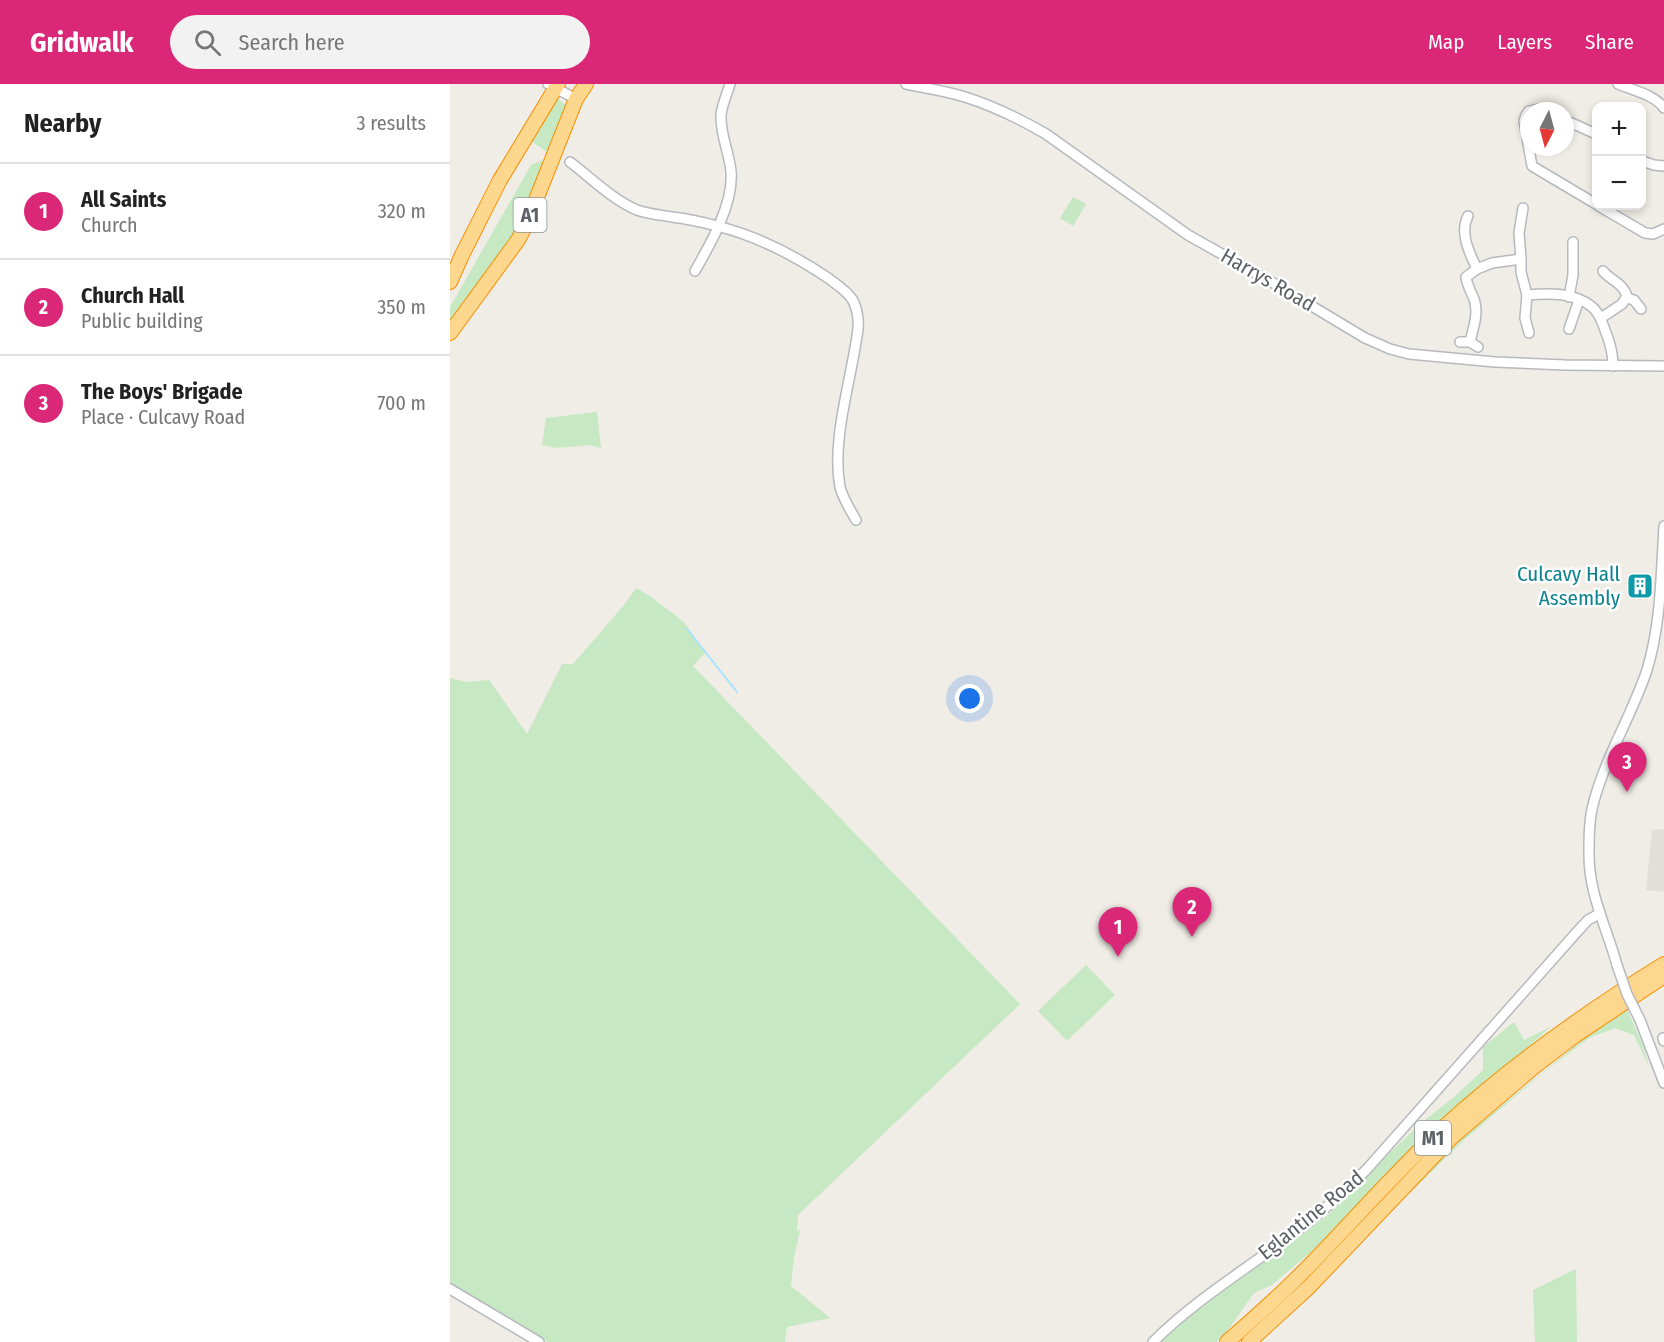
<!DOCTYPE html>
<html lang="en">
<head>
<meta charset="utf-8">
<style>
	:root { --surface:#fff; --page:#f2f2f2; --text:#222; --muted:#767676; --line:#e0e0e0; --accent:#db2777 }
	body { margin:0; font-family:"Fira Sans Condensed",sans-serif; background:var(--page); color:var(--text) }
	.controls { position:absolute; right:18px; top:18px; display:grid; overflow:hidden; border-radius:12px; box-shadow:0 3px 9px #0003 }
	.controls button { width:54px; height:54px; display:grid; place-items:center; padding:0; border:0; border-bottom:2px solid var(--line); background:var(--surface); color:var(--text); font:30px sans-serif }
	.compass { position:absolute; left:1070px; top:18px; width:54px; height:54px; border-radius:50%; background:var(--surface); box-shadow:0 3px 9px #0003; rotate:186deg }
	.you { position:absolute; left:520px; top:615px; width:21px; height:21px; margin:-15px; border:4px solid #fff; border-radius:50%; background:#1a73e8; box-shadow:0 0 0 9px #1a73e833 }
	.badge { display:grid; place-items:center; width:39px; height:39px; border-radius:50%; background:var(--accent); color:#fff; font-size:20px; font-weight:700 }
	.pin { position:absolute; translate:-50% -50px; filter:drop-shadow(0 2px 3px #0008) }
	.pin::after { content:''; position:absolute; top:32px; width:21px; height:18px; background:inherit; clip-path:polygon(0 0,100% 0,50% 100%) }
	.list { margin:0; padding:0; list-style:none }
	h2 { display:flex; justify-content:space-between; align-items:center; height:78px; margin:0; padding:0 24px; font-size:26px }
	h2 small { font-size:20px; font-weight:400; color:var(--muted) }
	.list li { display:grid; grid-template-columns:39px 1fr auto; gap:18px; align-items:center; box-sizing:border-box; height:96px; padding:0 24px; border-top:2px solid var(--line) }
	.list b { display:block; font-size:22px; white-space:nowrap }
	.list p { margin:0; font-size:20px; white-space:nowrap; color:var(--muted) }
	.list em { font-size:20px; font-style:normal; color:var(--muted) }
	.icon { flex:none; width:33px; height:33px; fill:none; stroke:currentColor; stroke-width:2; stroke-linecap:round; stroke-linejoin:round }
	.map { position:relative; flex:none; width:1214px; height:1258px; overflow:hidden }
	header { display:flex; align-items:center; gap:36px; box-sizing:border-box; height:84px; padding:0 30px; background:var(--accent); color:#fff }
	header strong { font-size:28px }
	nav { display:flex; gap:33px; margin-inline-start:auto; font-size:21px }
	.search { width:420px; height:54px; background:var(--page); display:flex; align-items:center; gap:15px; box-sizing:border-box; padding:0 21px; border-radius:33px; color:var(--muted); font-size:22px }
	main { display:flex }
	aside { flex:1; background:var(--surface) }
	.map>svg:first-child { display:block }
	.industrial { fill:#e1dfda }
	.green { fill:#c6e8c2 }
	.lines { fill:none; stroke-linecap:round; stroke-linejoin:round }
	.stream { stroke:#a7e2ff; stroke-width:2 }
	.minor-casing { stroke:#b6b9bd; stroke-width:12 }
	.highway-casing { stroke:#f69000; stroke-width:16 }
	.minor { stroke:#fff; stroke-width:9 }
	.highway { stroke:#fed78f; stroke-width:14 }
	.minor-bridge-casing { stroke:#b6b9bd; stroke-width:12; stroke-linecap:butt }
	.minor-bridge { stroke:#fff; stroke-width:9 }
	.labels { text-anchor:middle; stroke-width:5; stroke-linejoin:round; paint-order:stroke }
	.shield { fill:#fff; stroke:#8e9195; stroke-width:1.5 }
	.shield-label { font-size:20px; font-weight:bold; fill:#5d6267 }
	.street-label { font-size:21px; fill:#5d6267; stroke:#fff }
	.culture-label { font-size:21px; fill:#0d838f; stroke:#fff; text-anchor:end }
</style>
</head>
<body>
<header>
<strong>Gridwalk</strong>
<div class="search"><svg class="icon" aria-label="search" viewBox="0 0 24 24"><circle cx="10" cy="10" r="6"/><path d="M15 15l6 6"/></svg>Search here</div>
<nav><a>Map</a><a>Layers</a><a>Share</a></nav>
</header>
<main>
<aside>
<h2>Nearby<small>3 results</small></h2>
<ul class="list">
<li><span class="badge">1</span><div><b>All Saints</b><p>Church</p></div><em>320 m</em></li>
<li><span class="badge">2</span><div><b>Church Hall</b><p>Public building</p></div><em>350 m</em></li>
<li><span class="badge">3</span><div><b>The Boys' Brigade</b><p>Place · Culcavy Road</p></div><em>700 m</em></li>
</ul>
</aside>
<div class="map">
<svg width="1214" height="1258" viewBox="0 0 1214 1258">
	<rect width="100%" height="100%" fill="#f0ede6"/>
	<!-- industrial -->
	<polygon class="industrial" points="1214,745 1214,808 1196,806 1202,746"/>
	<!-- green -->
	<g class="green">
		<polygon points="107,14 119,24 100,70 78,55"/>
		<polygon points="92,76 96,85 73,139 3,231 0,238 0,223 81,81"/>
		<polygon points="623,113 636,120 623,142 610,134"/>
		<polygon points="147,328 151,364 140,361 106,364 92,361 96,334"/>
		<polygon points="186,504 200,512 234,538 255,569 243,582 570,920 348,1131 347,1148 350,1146 344,1174 341,1202 380,1234 337,1243 335,1258 98,1258 0,1201 0,594 16,598 39,596 77,650 112,580 123,580 174,521"/>
		<polygon points="636,881 665,911 617,957 588,927"/>
		<polygon points="1176,923 1192,959 1199,983 1184,951 1165,944 1139,954 1094,988 1014,1056 959,1110 958,1108 994,1071 1018,1049 1117,969 1142,946"/>
		<polygon points="1064,938 1074,956 1102,942 1008,1023 947,1078 863,1166 822,1201 804,1209 773,1253 766,1258 707,1258 759,1214 808,1182 879,1130 932,1076 970,1040 1005,1012 1033,986 1033,963"/>
		<polygon points="1126,1185 1127,1258 1085,1258 1083,1206"/>
	</g>
	<g class="lines">
		<!-- stream -->
		<polyline class="stream" points="237,545 287,608"/>
		<defs>
			<g id="minor">
				<polyline points="98,0 126,15"/>
				<path d="M456,0C476,4 496,7 515,13C544,22 570,35 596,50L738,151L825,200L915,254L940,265L959,270L1045,278L1115,281L1214,282"/>
				<path d="M1168,0C1182,6 1205,11 1214,24"/>
				<polyline points="1079,27 1076,31 1074,37 1082,82 1146,120"/>
				<polyline points="1080,27 1089,25 1094,27"/>
				<polyline points="1115,36 1146,50"/>
				<polyline points="1192,77 1204,81 1214,82"/>
				<path d="M120,78C140,93 164,117 187,126C198,130 210,131 222,133C238,135 252,138 267,142C307,152 344,171 378,194C386,200 396,206 402,215C407,223 409,236 408,245C402,294 381,355 390,403C393,415 400,425 406,436"/>
				<polyline points="1149,122 1195,149 1203,150 1214,145"/>
				<path d="M1018,132C1009,149 1020,170 1027,185L1042,179L1071,175V188L1077,211C1097,209 1123,208 1141,222C1148,227 1152,237 1155,246C1160,258 1163,269 1163,282"/>
				<polyline points="1071,175 1069,149 1073,124"/>
				<path d="M245,187C261,159 284,119 281,87C279,68 270,50 271,31C272,21 277,10 280,0"/>
				<polyline points="1077,211 1075,234 1079,249"/>
				<polyline points="1119,213 1123,191 1123,158"/>
				<polyline points="1176,214 1184,216 1191,225"/>
				<path d="M1151,234L1172,220L1177,212C1173,199 1160,196 1153,187"/>
				<polyline points="1119,245 1129,216"/>
				<polyline points="1010,258 1020,258 1028,263"/>
				<path d="M1020,258C1023,244 1029,230 1024,215C1021,208 1017,201 1016,193L1027,185"/>
				<path d="M1167,881C1157,844 1139,811 1139,771C1139,753 1139,734 1144,717C1156,672 1182,631 1197,586C1211,540 1211,491 1214,442"/>
				<polyline points="1190,936 1214,999"/>
				<polyline points="1213,954 1214,957"/>
				<polyline points="0,1205 89,1258"/>
				<path d="M703,1258C745,1216 794,1187 841,1151C869,1131 893,1109 917,1085L1126,849L1138,836L1149,830"/>
			</g>
			<g id="highway">
				<polyline points="0,198 12,171 50,96 108,0"/>
				<polyline points="0,249 68,156 76,141 126,15 136,0"/>
				<path d="M777,1258C801,1237 825,1216 848,1193C897,1144 943,1090 994,1043C1062,981 1136,928 1214,880"/>
				<polyline points="799,1258 859,1203 1001,1054 1084,983 1126,951 1214,892"/>
			</g>
		</defs>
		<!-- minor casing -->
		<use href="#minor" class="minor-casing"/>
		<!-- highway casing -->
		<use href="#highway" class="highway-casing"/>
		<!-- minor -->
		<use href="#minor" class="minor"/>
		<!-- highway -->
		<use href="#highway" class="highway"/>
		<defs>
			<polyline id="minor-bridge" points="1167,881 1177,910 1190,936"/>
		</defs>
		<!-- minor-bridge casing -->
		<use href="#minor-bridge" class="minor-bridge-casing"/>
		<!-- minor-bridge -->
		<use href="#minor-bridge" class="minor-bridge"/>
	</g>
	<!-- icons -->
	<defs>
		<symbol id="building-square" viewBox="-11 -11 22 22"><rect x="-9" y="-9" width="18" height="18" rx="4" fill="#0f9aa8" stroke="#fff"/><path d="M-4-6H4V6H1V3H-1V6H-4ZM-2.5-4.3h1.7v1.8h-1.7ZM.8-4.3h1.7v1.8H.8ZM-2.5-1h1.7V.8h-1.7ZM.8-1h1.7V.8H.8Z" fill="#fff"/></symbol>
	</defs>
	<g fill-rule="evenodd">
		<use href="#building-square" x="1175" y="487" width="30" height="30"/>
	</g>
	<g class="labels">
		<!-- shield labels -->
		<g class="shield">
			<rect x="63.5" y="114" width="33" height="34" rx="4.5"/>
			<rect x="965" y="1037" width="36" height="34" rx="4.5"/>
		</g>
		<g class="shield-label">
			<text x="80" y="138">A1</text>
			<text x="983" y="1061">M1</text>
		</g>
		<!-- street labels -->
		<g class="street-label">
			<text transform="translate(818 196) rotate(30)" y="7">Harrys Road</text>
			<text transform="translate(861 1131) rotate(-39)" y="7">Eglantine Road</text>
		</g>
		<!-- culture labels -->
		<g class="culture-label">
			<text x="1170" y="497">Culcavy Hall<tspan x="1170" dy="24">Assembly</tspan></text>
		</g>
	</g>
</svg>
<div class="controls">
<button>+</button>
<button>−</button>
</div>
<svg class="compass" viewBox="-18 -18 36 36"><path d="M0-13l5 13h-10z" fill="#e53935"/><path d="M0 13l5-13h-10z" fill="#767676"/></svg>
<div class="you"></div>
<div class="pin badge" style="left:668px;top:873px">1</div>
<div class="pin badge" style="left:742px;top:853px">2</div>
<div class="pin badge" style="left:1177px;top:708px">3</div>
</div>
</main>
</body>
</html>
